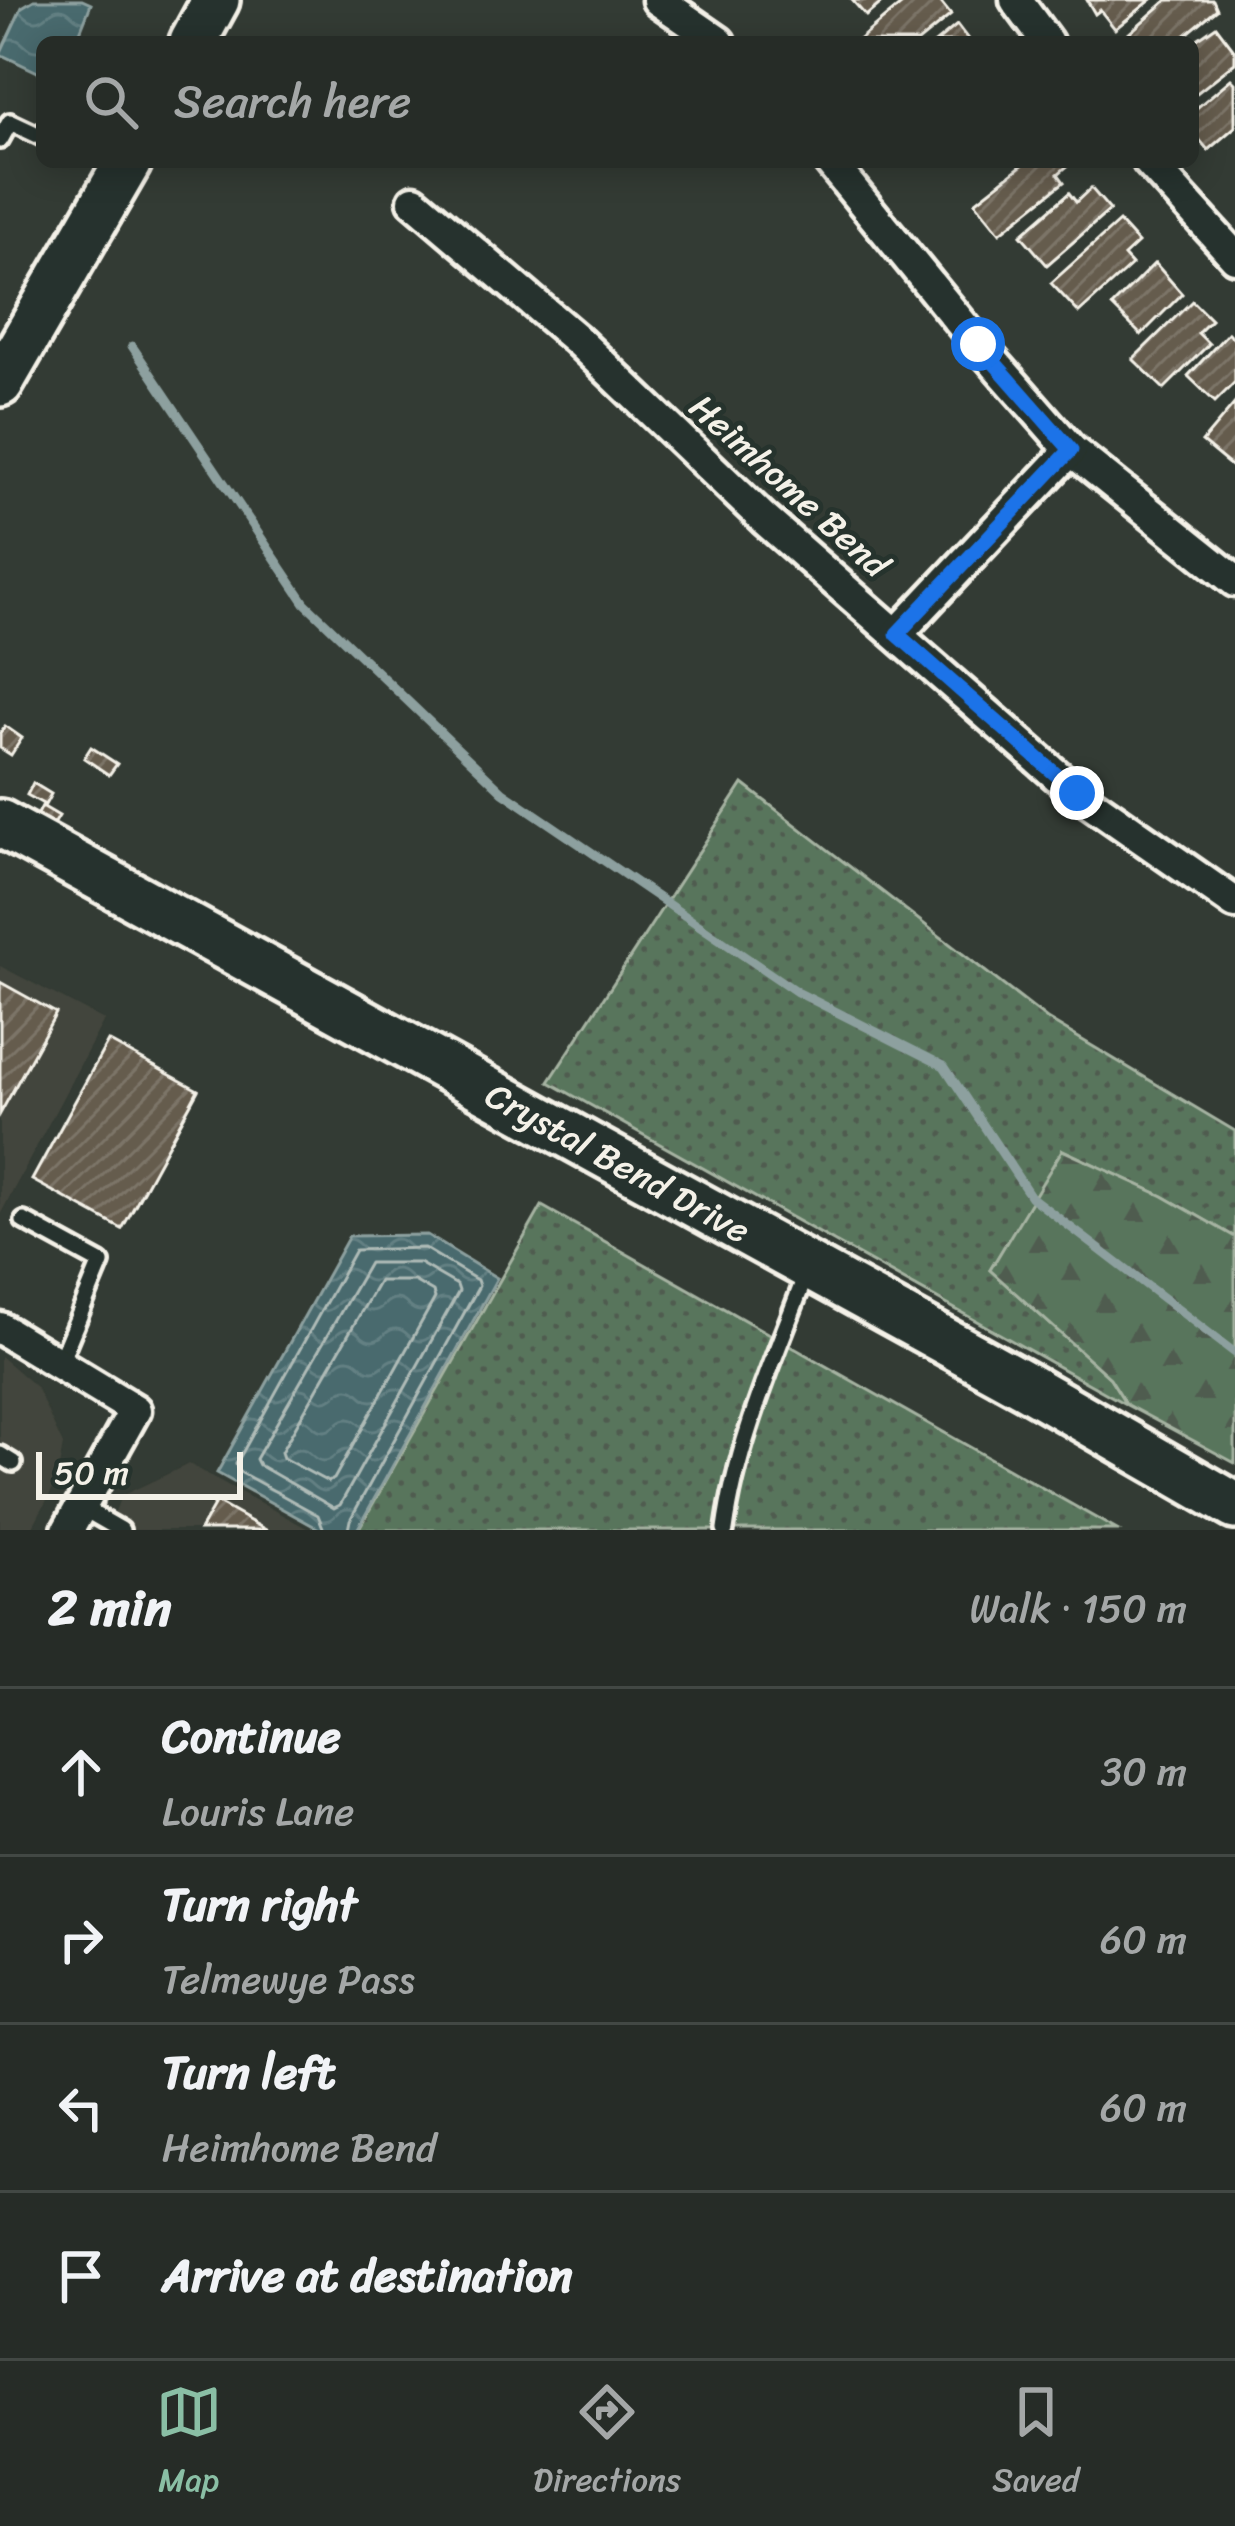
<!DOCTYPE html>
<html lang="en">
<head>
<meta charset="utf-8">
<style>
	:root { --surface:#262c27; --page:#323833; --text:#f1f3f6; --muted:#a4a7a7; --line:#424844; --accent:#8abfa5 }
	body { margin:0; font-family:Sriracha,sans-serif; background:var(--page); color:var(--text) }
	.scale { position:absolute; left:36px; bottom:30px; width:207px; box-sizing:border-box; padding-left:12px; border:6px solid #f4f1e8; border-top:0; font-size:33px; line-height:42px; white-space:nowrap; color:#f4f1e8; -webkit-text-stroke:9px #26332d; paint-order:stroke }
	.stop { position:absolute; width:36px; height:36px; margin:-27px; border:9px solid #1a73e8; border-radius:50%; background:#fff }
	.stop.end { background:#1a73e8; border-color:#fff; box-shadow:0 3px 12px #0008 }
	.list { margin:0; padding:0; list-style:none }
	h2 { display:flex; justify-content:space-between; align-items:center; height:156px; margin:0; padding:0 48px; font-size:51px }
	h2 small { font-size:39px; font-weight:400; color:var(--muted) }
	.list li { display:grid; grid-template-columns:78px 1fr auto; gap:36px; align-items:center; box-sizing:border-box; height:168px; padding:0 48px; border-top:3px solid var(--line) }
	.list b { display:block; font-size:45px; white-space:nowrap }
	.list p { margin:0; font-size:39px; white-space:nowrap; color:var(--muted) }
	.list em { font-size:39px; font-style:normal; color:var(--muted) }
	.icon { flex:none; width:66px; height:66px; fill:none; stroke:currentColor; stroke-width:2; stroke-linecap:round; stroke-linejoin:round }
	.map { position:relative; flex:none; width:1235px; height:1530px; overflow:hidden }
	.search { position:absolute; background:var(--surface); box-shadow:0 6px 30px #0003; left:36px; right:36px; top:36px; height:132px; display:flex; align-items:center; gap:30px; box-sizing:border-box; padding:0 42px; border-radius:18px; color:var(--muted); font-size:45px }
	.sheet { height:828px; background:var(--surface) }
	nav { display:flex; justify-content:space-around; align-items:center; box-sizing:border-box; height:168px; border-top:3px solid var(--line); background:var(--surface); font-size:33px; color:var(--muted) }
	nav a { display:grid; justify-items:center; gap:6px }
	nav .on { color:var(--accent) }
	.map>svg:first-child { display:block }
	.built { fill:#42453c }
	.grass { fill:url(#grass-dots); stroke:#a6b3a2; stroke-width:3 }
	.forest { fill:url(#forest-firs); stroke:#a6b3a2; stroke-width:3 }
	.water { fill:url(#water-waves); stroke:#8da09f; stroke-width:3 }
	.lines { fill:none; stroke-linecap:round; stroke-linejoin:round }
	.shore { stroke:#afbbb7; stroke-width:3 }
	.stream { stroke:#8da09f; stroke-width:9 }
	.building { fill:url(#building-hatch); stroke:#f4f1e8; stroke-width:3 }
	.lane-casing { stroke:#f4f1e8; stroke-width:24 }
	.street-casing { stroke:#f4f1e8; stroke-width:39 }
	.secondary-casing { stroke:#f4f1e8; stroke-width:54 }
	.lane { stroke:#26332d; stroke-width:15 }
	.street { stroke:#26332d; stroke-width:30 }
	.secondary { stroke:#26332d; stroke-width:45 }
	.route { stroke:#1a73e8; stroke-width:15 }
	.labels { text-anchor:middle; stroke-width:10; stroke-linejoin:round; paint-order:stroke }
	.street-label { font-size:36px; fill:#f4f1e8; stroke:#26332d }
</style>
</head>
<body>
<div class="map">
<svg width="1235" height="1530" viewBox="0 0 1235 1530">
	<defs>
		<pattern id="grass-dots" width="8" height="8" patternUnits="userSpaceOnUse" patternTransform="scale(3)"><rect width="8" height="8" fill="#58755c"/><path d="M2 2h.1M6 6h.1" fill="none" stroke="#505c50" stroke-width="1.8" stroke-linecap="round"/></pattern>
		<pattern id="forest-firs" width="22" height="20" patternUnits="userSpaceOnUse" patternTransform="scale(3)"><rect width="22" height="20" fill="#58755c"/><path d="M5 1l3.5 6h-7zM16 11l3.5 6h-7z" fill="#505c50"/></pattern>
		<pattern id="water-waves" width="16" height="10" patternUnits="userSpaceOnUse" patternTransform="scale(3)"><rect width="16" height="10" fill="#486a6e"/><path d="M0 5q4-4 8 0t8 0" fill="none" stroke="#638083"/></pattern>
		<pattern id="building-hatch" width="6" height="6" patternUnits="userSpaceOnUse" patternTransform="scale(3)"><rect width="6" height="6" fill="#655c4e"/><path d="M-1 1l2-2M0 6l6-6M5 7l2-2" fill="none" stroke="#7c7468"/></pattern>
	</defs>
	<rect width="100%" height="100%" fill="#333b34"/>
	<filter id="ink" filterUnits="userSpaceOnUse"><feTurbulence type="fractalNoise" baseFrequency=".00833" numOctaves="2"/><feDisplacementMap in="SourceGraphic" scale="24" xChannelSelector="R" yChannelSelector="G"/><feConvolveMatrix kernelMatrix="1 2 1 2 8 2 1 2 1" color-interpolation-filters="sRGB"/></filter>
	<g filter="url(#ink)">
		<!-- built -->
		<g class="built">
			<polygon points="0,966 104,1020 0,1215"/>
			<polygon points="0,1356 36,1387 63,1445 56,1483 31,1530 0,1530"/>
			<polygon points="189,1464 310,1530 108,1530 121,1496"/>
		</g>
		<!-- grass -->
		<g class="grass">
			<polygon points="743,784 1047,1019 1235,1131 1235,1237 1163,1196 1063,1150 990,1270 1110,1378 1127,1405 549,1082"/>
			<polygon points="542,1206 1117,1530 358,1530"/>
		</g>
		<!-- forest -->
		<polygon class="forest" points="1062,1150 1163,1196 1235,1237 1235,1463 1127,1405 1110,1378 990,1270"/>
		<!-- water -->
		<g class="water">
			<polygon points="34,0 82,0 91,4 76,42 42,42 42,74 0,54 22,7"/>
			<polygon points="427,1235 497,1278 357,1530 321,1530 217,1473 349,1236"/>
		</g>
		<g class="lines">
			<!-- shore -->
			<g class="shore">
				<polygon points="369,1263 419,1263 457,1285 459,1291 340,1505 334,1508 259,1465 256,1459"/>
				<polygon points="379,1281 414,1281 433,1292 435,1298 334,1479 328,1482 283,1458 281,1452"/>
				<polyline points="324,1530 318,1515 238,1471 236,1464 355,1250 424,1248 477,1280 479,1286 350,1520 348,1530"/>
			</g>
			<!-- stream -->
			<polyline class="stream" points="132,346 305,603 503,792 797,992 944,1066 1031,1197 1235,1353"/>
		</g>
		<!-- building -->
		<g class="building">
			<polygon points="852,0 885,0 866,16"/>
			<polygon points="907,0 919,3 939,0 951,15 918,42 856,42"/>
			<polygon points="1087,0 1151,0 1115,29 1100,10 1095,14"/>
			<polygon points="1167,0 1213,0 1217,9 1177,42 1119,42"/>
			<polygon points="957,25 970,42 936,42"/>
			<polygon points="1216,26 1235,51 1235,63 1193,96 1193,42"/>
			<polygon points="1231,79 1235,83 1235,127 1208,150 1193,132 1193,111"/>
			<polygon points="1026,162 1071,163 1058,174 1064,182 1000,233 975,202"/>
			<polygon points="1091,188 1110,210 1047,265 1021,235 1069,193 1076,202"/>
			<polygon points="1119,222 1138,243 1124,256 1132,265 1079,313 1051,283"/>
			<polygon points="1155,263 1182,294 1141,335 1112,306"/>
			<polygon points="1192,301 1211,320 1198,333 1209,344 1164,389 1133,359"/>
			<polygon points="1228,333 1235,340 1235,382 1215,402 1188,376"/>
			<polygon points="1235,403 1235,461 1231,466 1202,442"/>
			<polygon points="5,726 22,738 11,755 0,748 0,733"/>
			<polygon points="91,747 117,764 109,775 84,758"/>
			<polygon points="33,783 51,794 45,805 27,795"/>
			<polygon points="42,806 59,816 53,826 37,816"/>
			<polygon points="0,982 56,1013 0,1114"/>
			<polygon points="108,1041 198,1090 122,1229 32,1180"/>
			<polygon points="216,1502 266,1530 200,1530"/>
		</g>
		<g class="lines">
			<defs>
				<g id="lane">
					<polyline points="0,140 10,122 42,137"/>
					<polyline points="24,1221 101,1263 59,1364"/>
					<polyline points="0,1455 13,1463"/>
					<polyline points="81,1507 121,1530"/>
					<path d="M725,1530C737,1440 775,1358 806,1274"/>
				</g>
				<g id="street">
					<polyline points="658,0 719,42"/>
					<polyline points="1016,0 1047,42"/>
					<polyline points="830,162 978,344 1071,450 1235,581"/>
					<polyline points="1149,162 1235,257"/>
					<polyline points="414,201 576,339 764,519 1077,793 1235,903"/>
					<polyline points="897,634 1071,450"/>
					<polyline points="0,1328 135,1410 68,1530"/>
				</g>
				<g id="secondary">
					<polyline points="193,42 216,0"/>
					<polyline points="0,383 128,162"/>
					<path id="s1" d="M0,823L1025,1385L1235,1506"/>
				</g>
			</defs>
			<!-- lane casing -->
			<use href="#lane" class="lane-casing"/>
			<!-- street casing -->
			<use href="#street" class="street-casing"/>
			<!-- secondary casing -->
			<use href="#secondary" class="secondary-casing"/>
			<!-- lane -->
			<use href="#lane" class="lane"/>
			<!-- street -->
			<use href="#street" class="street"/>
			<!-- secondary -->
			<use href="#secondary" class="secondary"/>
		</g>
	</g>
	<g class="lines" filter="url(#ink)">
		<!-- route -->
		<polyline class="route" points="978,344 1071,450 897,634 1077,793"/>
	</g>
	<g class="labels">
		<!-- street labels -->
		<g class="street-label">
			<text transform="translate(790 485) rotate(42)" y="13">Heimhome Bend</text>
			<text dy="13" stroke="none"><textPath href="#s1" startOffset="705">Crystal Bend Drive</textPath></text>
		</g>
	</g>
</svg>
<div class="scale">50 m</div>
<div class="stop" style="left:978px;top:344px"></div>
<div class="stop end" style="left:1077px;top:793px"></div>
<div class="search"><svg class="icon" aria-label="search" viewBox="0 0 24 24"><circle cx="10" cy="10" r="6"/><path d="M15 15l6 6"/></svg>Search here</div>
</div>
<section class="sheet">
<h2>2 min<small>Walk · 150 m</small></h2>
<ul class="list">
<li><svg class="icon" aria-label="ahead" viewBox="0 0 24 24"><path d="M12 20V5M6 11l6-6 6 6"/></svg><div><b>Continue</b><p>Louris Lane</p></div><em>30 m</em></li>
<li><svg class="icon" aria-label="right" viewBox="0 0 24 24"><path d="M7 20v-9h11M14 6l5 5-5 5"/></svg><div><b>Turn right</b><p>Telmewye Pass</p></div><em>60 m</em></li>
<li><svg class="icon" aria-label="left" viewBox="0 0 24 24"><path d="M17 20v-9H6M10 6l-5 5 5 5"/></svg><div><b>Turn left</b><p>Heimhome Bend</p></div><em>60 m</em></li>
<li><svg class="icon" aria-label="arrive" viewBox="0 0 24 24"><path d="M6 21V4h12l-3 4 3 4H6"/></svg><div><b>Arrive at destination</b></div></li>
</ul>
</section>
<nav>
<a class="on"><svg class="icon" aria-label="map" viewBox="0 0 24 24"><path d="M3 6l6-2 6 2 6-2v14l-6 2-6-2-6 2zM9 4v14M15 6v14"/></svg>Map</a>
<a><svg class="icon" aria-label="directions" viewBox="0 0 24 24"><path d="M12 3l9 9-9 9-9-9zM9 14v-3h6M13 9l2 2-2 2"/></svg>Directions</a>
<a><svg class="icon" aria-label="saved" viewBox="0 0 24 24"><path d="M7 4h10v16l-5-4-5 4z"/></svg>Saved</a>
</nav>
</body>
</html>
